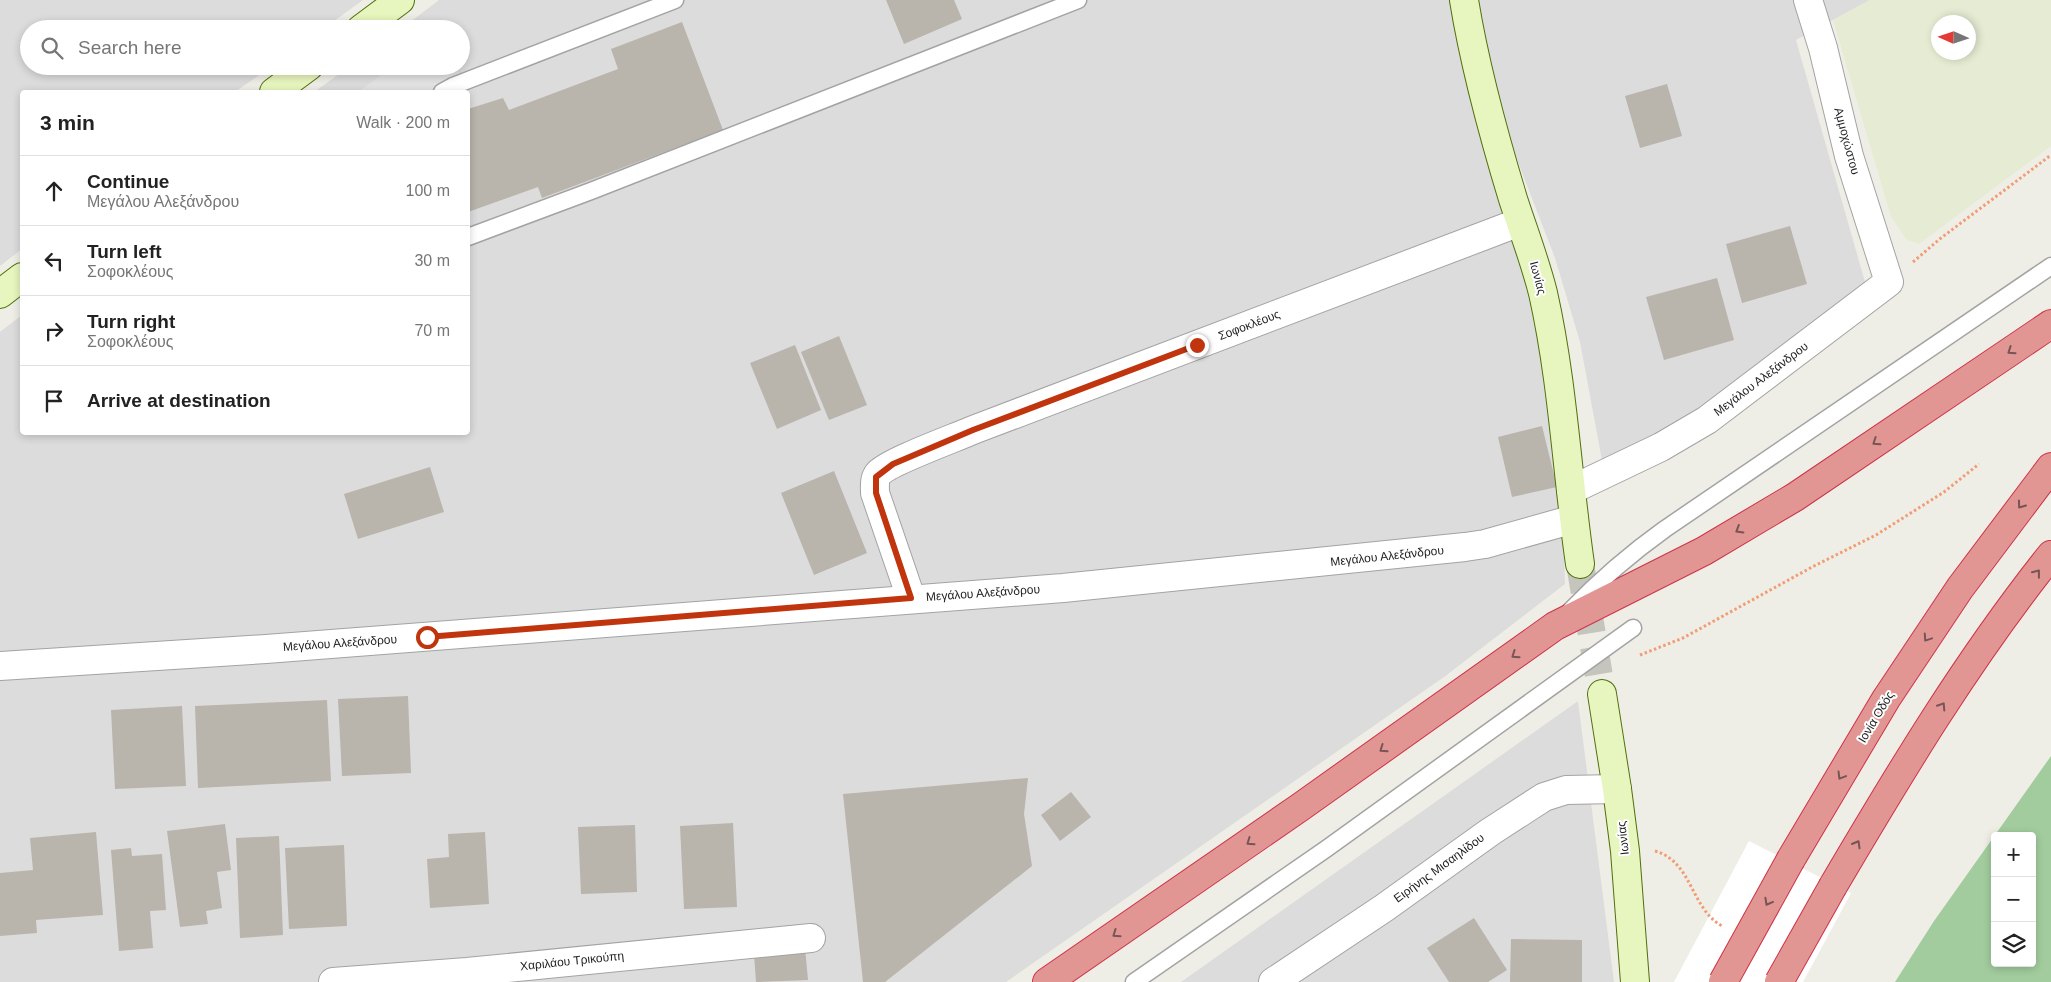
<!DOCTYPE html>
<html lang="en">
<head>
<meta charset="utf-8">
<style>
	:root { --surface:#fff; --page:#f6f6f6; --text:#222; --muted:#767676; --line:#e0e0e0 }
	body { margin:0; font-family:Arial,sans-serif; background:var(--page); color:var(--text) }
	.controls { position:absolute; right:15px; bottom:15px; display:grid; overflow:hidden; border-radius:5px; box-shadow:0 2px 8px #0003 }
	.controls button { width:45px; height:45px; display:grid; place-items:center; padding:0; border:0; border-bottom:1px solid var(--line); background:var(--surface); color:var(--text); font:25px sans-serif }
	.compass { position:absolute; left:1931px; top:15px; width:45px; height:45px; border-radius:50%; background:var(--surface); box-shadow:0 2px 8px #0003; rotate:273deg }
	.stop { position:absolute; width:15px; height:15px; margin:-11px; border:4px solid #c0340e; border-radius:50%; background:#fff }
	.stop.end { background:#c0340e; border-color:#fff; box-shadow:0 1px 5px #0008 }
	.list { margin:0; padding:0; list-style:none }
	h2 { display:flex; justify-content:space-between; align-items:center; height:65px; margin:0; padding:0 20px; font-size:21px }
	h2 small { font-size:16px; font-weight:400; color:var(--muted) }
	.list li { display:grid; grid-template-columns:32px 1fr auto; gap:15px; align-items:center; box-sizing:border-box; height:70px; padding:0 20px; border-top:1px solid var(--line) }
	.list b { display:block; font-size:19px; white-space:nowrap }
	.list p { margin:0; font-size:16px; white-space:nowrap; color:var(--muted) }
	.list em { font-size:16px; font-style:normal; color:var(--muted) }
	.icon { flex:none; width:28px; height:28px; fill:none; stroke:currentColor; stroke-width:2; stroke-linecap:round; stroke-linejoin:round }
	.map { position:relative; flex:none; width:2051px; height:982px; overflow:hidden }
	.search { position:absolute; background:var(--surface); box-shadow:0 2px 8px #0003; left:20px; top:20px; width:450px; height:55px; display:flex; align-items:center; gap:12px; box-sizing:border-box; padding:0 18px; border-radius:28px; color:var(--muted); font-size:19px }
	.panel { position:absolute; background:var(--surface); box-shadow:0 2px 8px #0003; left:20px; top:90px; width:450px; height:345px; border-radius:5px }
	.map>svg:first-child { display:block }
	.residential { fill:#dddcdc }
	.farmland { fill:#e5ecd3; fill-rule:evenodd }
	.forest { fill:#a2cc9e; fill-rule:evenodd }
	.parking { fill:#e3e3e3 }
	.pier { fill:#fff }
	.building { fill:#b9b4ac }
	.lines { fill:none; stroke-linecap:round; stroke-linejoin:round }
	.secondary-tunnel { stroke:#c5c5be; stroke-width:28; stroke-dasharray:28 14; stroke-linecap:butt }
	.lane-casing { stroke:#a3a3a3; stroke-width:19 }
	.street-casing { stroke:#a3a3a3; stroke-width:30 }
	.secondary-casing { stroke:#50700d; stroke-width:30 }
	.highway-casing { stroke:#cf3246; stroke-width:30 }
	.path { stroke:#f09d76; stroke-width:3; stroke-dasharray:2.5 2.5; stroke-linecap:butt }
	.lane { stroke:#fff; stroke-width:16 }
	.street { stroke:#fff; stroke-width:28 }
	.secondary { stroke:#e7f5be; stroke-width:28 }
	.highway { stroke:#e19694; stroke-width:28 }
	.highway-bridge-casing { stroke:#cf3246; stroke-width:30; stroke-linecap:butt }
	.highway-bridge { stroke:#e19694; stroke-width:28 }
	.oneway { stroke:#765554 }
	.route { stroke:#c0340e; stroke-width:6 }
	.labels { text-anchor:middle; stroke-width:4; stroke-linejoin:round; paint-order:stroke }
	.street-label { font-size:12px; fill:#1f1f1f; stroke:#fff }
</style>
</head>
<body>
<div class="map">
<svg width="2051" height="982" viewBox="0 0 2051 982">
	<rect width="100%" height="100%" fill="#efeee6"/>
	<!-- residential -->
	<g class="residential">
		<polygon points="0,0 363,0 323,29 29,29 29,66 272,66 235,92 22,92 22,249 0,266"/>
		<polygon points="439,0 1453,0 1463,71 1532,289 1562,478 1565,584 1444,677 1006,982 0,982 0,332 22,315 22,432 468,432 468,92 314,92 350,66 461,66 461,29 401,29"/>
		<polygon points="1475,0 1870,0 1796,40 1865,282 1703,410 1603,466 1580,342 1555,258 1497,108"/>
		<polygon points="1578,701 1614,982 1181,982"/>
	</g>
	<!-- farmland -->
	<path class="farmland" d="M1870,0H2051V146L1919,244L1907,240L1891,217L1833,20ZM1938,22H1968V52H1938Z"/>
	<!-- forest -->
	<path class="forest" d="M2051,756V982H1895L1934,921ZM1995,836H2032V963H1995Z"/>
	<!-- parking -->
	<polygon class="parking" points="393,66 453,66 472,88 458,92 358,92"/>
	<!-- pier -->
	<polygon class="pier" points="1749,841 1851,893 1803,982 1674,982"/>
	<!-- building -->
	<g class="building">
		<polygon points="886,0 954,0 962,19 904,44"/>
		<polygon points="682,22 723,130 542,198 538,187 468,212 468,109 503,98 509,110 618,69 611,49"/>
		<polygon points="1667,84 1682,136 1640,148 1625,96"/>
		<polygon points="1790,226 1807,284 1742,303 1726,244"/>
		<polygon points="1717,278 1734,340 1664,360 1646,297"/>
		<polygon points="839,336 867,405 829,420 801,352"/>
		<polygon points="795,345 821,410 777,429 750,363"/>
		<polygon points="1542,426 1557,487 1512,497 1498,437"/>
		<polygon points="430,467 444,512 358,539 344,494"/>
		<polygon points="834,471 867,553 814,575 781,493"/>
		<polygon points="408,696 411,773 342,776 338,699"/>
		<polygon points="327,700 331,781 198,788 195,706"/>
		<polygon points="182,706 186,786 115,789 111,710"/>
		<polygon points="1028,778 1024,814 1032,866 885,982 863,982 843,794"/>
		<polygon points="1071,792 1091,817 1060,841 1041,815"/>
		<polygon points="733,823 737,907 684,909 680,826"/>
		<polygon points="225,824 231,870 217,872 222,908 206,911 208,924 180,927 167,831"/>
		<polygon points="635,825 637,892 581,894 578,827"/>
		<polygon points="96,832 103,915 36,920 37,933 0,936 0,873 33,870 30,838"/>
		<polygon points="485,832 489,904 430,908 427,859 449,857 448,834"/>
		<polygon points="279,836 283,935 240,938 236,838"/>
		<polygon points="344,845 347,926 289,929 285,848"/>
		<polygon points="131,848 132,856 162,854 166,910 150,911 153,948 119,951 111,850"/>
		<polygon points="1474,918 1507,970 1488,982 1449,982 1427,948"/>
		<polygon points="1511,939 1582,940 1582,982 1510,982"/>
		<polygon points="805,948 808,980 756,982 754,954"/>
	</g>
	<g class="lines">
		<!-- secondary-tunnel -->
		<polyline class="secondary-tunnel" points="1580,564 1602,694"/>
		<defs>
			<g id="lane">
				<polyline points="442,92 453,86 675,0"/>
				<polyline points="468,237 591,191 1078,0"/>
				<path d="M1570,611C1600,580 1630,554 1665,529L2051,266"/>
				<polyline points="1134,982 1326,849 1633,628"/>
			</g>
			<g id="street">
				<polyline points="1571,490 1661,447 1707,420 1889,282 1849,156 1823,48 1808,0"/>
				<path d="M911,598L875,493C875,487 874,479 878,474C888,462 955,438 973,430L1520,222"/>
				<polyline points="0,666 266,649 1063,588 1465,547 1485,544 1574,519"/>
				<polyline points="333,982 467,972 811,938"/>
				<polyline points="1273,982 1384,908 1490,832 1544,797 1566,790 1617,789"/>
			</g>
			<g id="secondary">
				<path d="M1464,0C1475,68 1493,133 1513,199C1523,230 1535,261 1543,293C1563,382 1567,474 1580,564"/>
				<polyline points="361,29 400,0"/>
				<polyline points="274,92 309,66"/>
				<polyline points="0,294 22,277"/>
				<polyline points="1602,694 1617,789 1625,851 1635,982"/>
			</g>
			<g id="highway">
				<polyline points="1791,859 1886,699 1960,588 2051,467"/>
				<path d="M1833,886C1900,772 1968,659 2051,555"/>
				<polyline points="1047,982 1299,808 1555,626 1704,551 1795,497 2051,324"/>
			</g>
		</defs>
		<!-- lane casing -->
		<use href="#lane" class="lane-casing"/>
		<!-- street casing -->
		<use href="#street" class="street-casing"/>
		<!-- secondary casing -->
		<use href="#secondary" class="secondary-casing"/>
		<!-- highway casing -->
		<use href="#highway" class="highway-casing"/>
		<!-- path -->
		<g class="path">
			<polyline points="1913,262 1941,238 2051,155"/>
			<polyline points="1640,655 1683,638 1814,566 1876,535 1944,492 1979,464"/>
			<path d="M1655,851C1693,862 1690,908 1722,926"/>
		</g>
		<!-- lane -->
		<use href="#lane" class="lane"/>
		<!-- street -->
		<use href="#street" class="street"/>
		<!-- secondary -->
		<use href="#secondary" class="secondary"/>
		<!-- highway -->
		<use href="#highway" class="highway"/>
		<defs>
			<g id="highway-bridge">
				<polyline points="1723,982 1791,859"/>
				<polyline points="1779,982 1833,886"/>
			</g>
		</defs>
		<!-- highway-bridge casing -->
		<use href="#highway-bridge" class="highway-bridge-casing"/>
		<!-- highway-bridge -->
		<use href="#highway-bridge" class="highway-bridge"/>
	</g>
	<!-- one-way arrows -->
	<defs><path id="oneway-chevron" d="M-2-3.5L2.5 0L-2 3.5" fill="none" stroke-width="1.6" stroke-linecap="round" stroke-linejoin="round" transform="scale(1.25)"/></defs>
	<g class="oneway">
		<use href="#oneway-chevron" transform="translate(2011 351) rotate(146)"/>
		<use href="#oneway-chevron" transform="translate(1876 442) rotate(146)"/>
		<use href="#oneway-chevron" transform="translate(2021 505) rotate(126)"/>
		<use href="#oneway-chevron" transform="translate(1739 530) rotate(149)"/>
		<use href="#oneway-chevron" transform="translate(2037 573) rotate(-52)"/>
		<use href="#oneway-chevron" transform="translate(1927 638) rotate(124)"/>
		<use href="#oneway-chevron" transform="translate(1515 655) rotate(145)"/>
		<use href="#oneway-chevron" transform="translate(1942 706) rotate(-57)"/>
		<use href="#oneway-chevron" transform="translate(1383 749) rotate(145)"/>
		<use href="#oneway-chevron" transform="translate(1841 776) rotate(121)"/>
		<use href="#oneway-chevron" transform="translate(1250 842) rotate(145)"/>
		<use href="#oneway-chevron" transform="translate(1857 844) rotate(-60)"/>
		<use href="#oneway-chevron" transform="translate(1768 902) rotate(119)"/>
		<use href="#oneway-chevron" transform="translate(1116 934) rotate(145)"/>
	</g>
	<g class="lines">
		<!-- route -->
		<polyline class="route" points="427,637 911,598 876,493 876,477 893,464 973,430 1197,345"/>
	</g>
	<g class="labels">
		<!-- street labels -->
		<g class="street-label">
			<text transform="translate(1847 141) rotate(75)" y="4">Αμμοχώστου</text>
			<text transform="translate(1538 278) rotate(75)" y="4">Ιωνίας</text>
			<text transform="translate(1249 325) rotate(-21)" y="4">Σοφοκλέους</text>
			<text transform="translate(1761 379) rotate(-37)" y="4">Μεγάλου Αλεξάνδρου</text>
			<text transform="translate(1387 556) rotate(-6)" y="4">Μεγάλου Αλεξάνδρου</text>
			<text transform="translate(983 593) rotate(-4)" y="4">Μεγάλου Αλεξάνδρου</text>
			<text transform="translate(340 643) rotate(-4)" y="4">Μεγάλου Αλεξάνδρου</text>
			<text transform="translate(1876 717) rotate(-59)" y="4">Ιονία Οδός</text>
			<text transform="translate(1623 838) rotate(-96)" y="4">Ιωνίας</text>
			<text transform="translate(1439 868) rotate(-36)" y="4">Ειρήνης Μισαηλίδου</text>
			<text transform="translate(572 961) rotate(-6)" y="4">Χαριλάου Τρικούπη</text>
		</g>
	</g>
</svg>
<div class="controls">
<button>+</button>
<button>−</button>
<button><svg class="icon" aria-label="layers" viewBox="0 0 24 24"><path d="M12 4l9 5-9 5-9-5zM3 14l9 5 9-5"/></svg></button>
</div>
<svg class="compass" viewBox="-18 -18 36 36"><path d="M0-13l5 13h-10z" fill="#e53935"/><path d="M0 13l5-13h-10z" fill="#767676"/></svg>
<div class="stop" style="left:427px;top:637px"></div>
<div class="stop end" style="left:1197px;top:345px"></div>
<div class="search"><svg class="icon" aria-label="search" viewBox="0 0 24 24"><circle cx="10" cy="10" r="6"/><path d="M15 15l6 6"/></svg>Search here</div>
<section class="panel">
<h2>3 min<small>Walk · 200 m</small></h2>
<ul class="list">
<li><svg class="icon" aria-label="ahead" viewBox="0 0 24 24"><path d="M12 20V5M6 11l6-6 6 6"/></svg><div><b>Continue</b><p>Μεγάλου Αλεξάνδρου</p></div><em>100 m</em></li>
<li><svg class="icon" aria-label="left" viewBox="0 0 24 24"><path d="M17 20v-9H6M10 6l-5 5 5 5"/></svg><div><b>Turn left</b><p>Σοφοκλέους</p></div><em>30 m</em></li>
<li><svg class="icon" aria-label="right" viewBox="0 0 24 24"><path d="M7 20v-9h11M14 6l5 5-5 5"/></svg><div><b>Turn right</b><p>Σοφοκλέους</p></div><em>70 m</em></li>
<li><svg class="icon" aria-label="arrive" viewBox="0 0 24 24"><path d="M6 21V4h12l-3 4 3 4H6"/></svg><div><b>Arrive at destination</b></div></li>
</ul>
</section>
</div>
</body>
</html>
